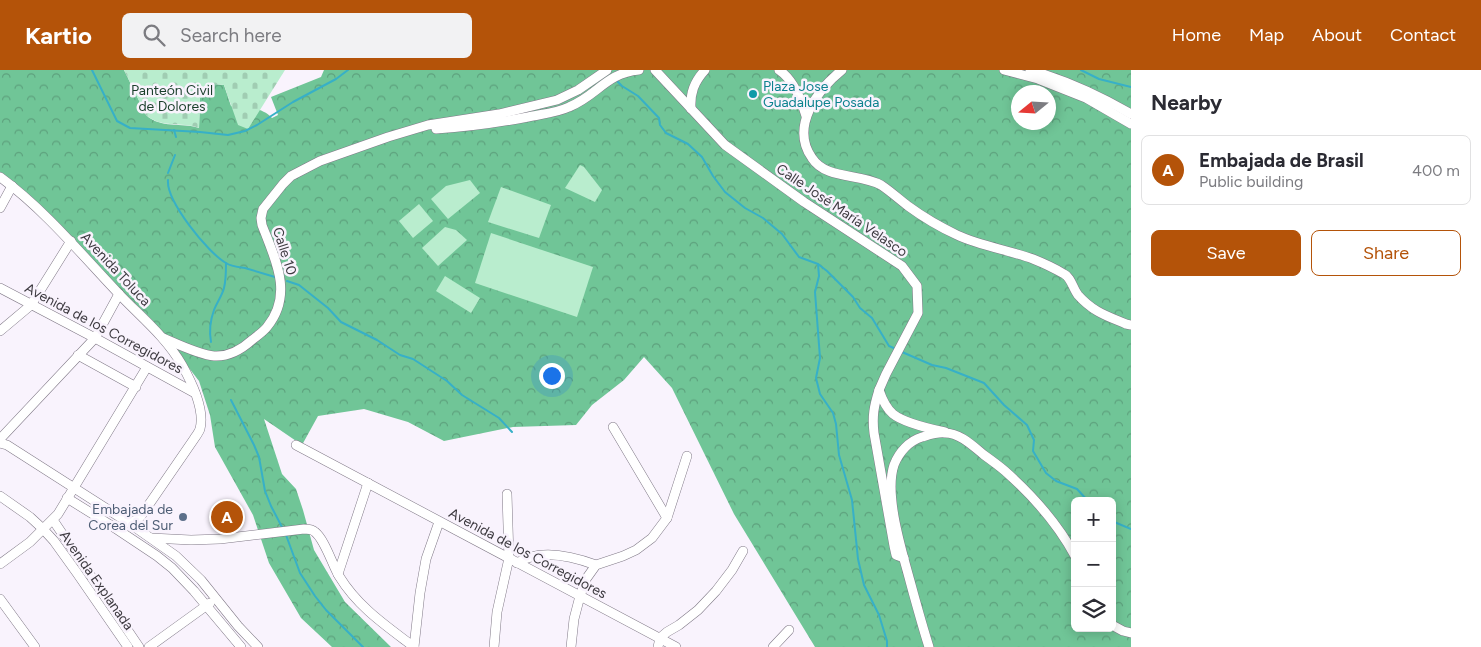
<!DOCTYPE html>
<html lang="en">
<head>
<meta charset="utf-8">
<style>
	:root { --surface:#fff; --page:#f2f2f3; --text:#2b2b33; --muted:#7c7c81; --line:#e1e1e2; --accent:#b45309 }
	body { margin:0; font-family:Figtree,sans-serif; background:var(--page); color:var(--text) }
	.controls { position:absolute; right:15px; bottom:15px; display:grid; overflow:hidden; border-radius:8px; box-shadow:0 2px 12px #0003 }
	.controls button { width:45px; height:45px; display:grid; place-items:center; padding:0; border:0; border-bottom:1px solid var(--line); background:var(--surface); color:var(--text); font:25px sans-serif }
	.compass { position:absolute; left:1011px; top:15px; width:45px; height:45px; border-radius:50%; background:var(--surface); box-shadow:0 2px 12px #0003; rotate:252deg }
	.you { position:absolute; left:551px; top:305px; width:18px; height:18px; margin:-12px; border:4px solid #fff; border-radius:50%; background:#1a73e8; box-shadow:0 0 0 8px #1a73e833 }
	.badge { display:grid; place-items:center; width:32px; height:32px; border-radius:50%; background:var(--accent); color:#fff; font-size:16px; font-weight:700 }
	.pin { position:absolute; translate:-50% -50%; border:2px solid #fff; box-shadow:0 1px 5px #0006 }
	.list { margin:0; padding:0; list-style:none }
	h2 { display:flex; justify-content:space-between; align-items:center; height:65px; margin:0; padding:0 20px; font-size:21px }
	h2 small { font-size:16px; font-weight:400; color:var(--muted) }
	.list li { display:grid; grid-template-columns:32px 1fr auto; gap:15px; align-items:center; box-sizing:border-box; height:70px; margin:0 10px 10px; padding:0 10px; border:1px solid var(--line); border-radius:8px }
	.list b { display:block; font-size:19px; white-space:nowrap }
	.list p { margin:0; font-size:16px; white-space:nowrap; color:var(--muted) }
	.list em { font-size:16px; font-style:normal; color:var(--muted) }
	.actions { display:flex; gap:10px; padding:15px 20px }
	.actions a { flex:1; padding:11px 0; border:1px solid var(--accent); border-radius:8px; text-align:center; font-size:18px; color:var(--accent) }
	.actions .main { background:var(--accent); color:#fff }
	.icon { flex:none; width:28px; height:28px; fill:none; stroke:currentColor; stroke-width:2; stroke-linecap:round; stroke-linejoin:round }
	.map { position:relative; flex:none; width:1131px; height:577px; overflow:hidden }
	header { display:flex; align-items:center; gap:30px; box-sizing:border-box; height:70px; padding:0 25px; background:var(--accent); color:#fff }
	header strong { font-size:24px }
	nav { display:flex; gap:28px; margin-inline-start:auto; font-size:18px }
	.search { width:350px; height:45px; background:var(--page); display:flex; align-items:center; gap:12px; box-sizing:border-box; padding:0 18px; border-radius:8px; color:var(--muted); font-size:19px }
	main { display:flex }
	aside { flex:1; background:var(--surface) }
	.map>svg:first-child { display:block }
	.forest { fill:url(#forest-crowns); fill-rule:evenodd }
	.cemetery { fill:url(#cemetery-stones) }
	.pitch { fill:#b9edce }
	.lines { fill:none; stroke-linecap:round; stroke-linejoin:round }
	.stream { stroke:#37b0c7; stroke-width:2 }
	.minor-casing { stroke:#807987; stroke-width:10 }
	.minor { stroke:#fff; stroke-width:9 }
	.culture-dot { fill:#0f9aa8; stroke:#f9f3fd; stroke-width:2 }
	.service-dot { fill:#5c6f8a; stroke:#f9f3fd; stroke-width:2 }
	.labels { text-anchor:middle; stroke-width:5; stroke-linejoin:round; paint-order:stroke }
	.culture-label { font-size:14px; fill:#0d838f; stroke:#f9f3fd; text-anchor:start }
	.park-label { font-size:14px; fill:#1a3f2b; stroke:#f9f3fd }
	.street-label { font-size:14px; fill:#3d3a40; stroke:#f9f3fd }
	.service-label { font-size:14px; fill:#4e5e75; stroke:#f9f3fd; text-anchor:end }
</style>
</head>
<body>
<header>
<strong>Kartio</strong>
<div class="search"><svg class="icon" aria-label="search" viewBox="0 0 24 24"><circle cx="10" cy="10" r="6"/><path d="M15 15l6 6"/></svg>Search here</div>
<nav><a>Home</a><a>Map</a><a>About</a><a>Contact</a></nav>
</header>
<main>
<div class="map">
<svg width="1131" height="577" viewBox="0 0 1131 577">
	<defs>
		<pattern id="forest-crowns" width="20" height="18" patternUnits="userSpaceOnUse" patternTransform="scale(1.25)"><rect width="20" height="18" fill="#70c597"/><path d="M2 6a3 3 0 1 1 6 0M12 15a3 3 0 1 1 6 0" fill="none" stroke="#5da17d"/></pattern>
		<pattern id="cemetery-stones" width="16" height="16" patternUnits="userSpaceOnUse" patternTransform="scale(1.25)"><rect width="16" height="16" fill="#b9edce"/><path d="M2 7V4a2 2 0 0 1 4 0v3zM10 15v-3a2 2 0 0 1 4 0v3z" fill="#a0ccb2"/></pattern>
	</defs>
	<rect width="100%" height="100%" fill="#f9f3fd"/>
	<!-- forest -->
	<path class="forest" d="M0,0H124L146,45C161,59 181,52 199,58L200,28L208,24L214,14L224,15L231,36C245,38 261,36 272,48L278,45L271,27L321,7L324,0H1131V577H815L734,444L672,318L644,287L624,310L592,335L576,355L513,357L444,371L408,352L364,339L318,346L302,375L264,349L282,404L296,419L303,440L314,480L345,532L391,577H332L301,548L269,493L253,445L215,377L210,345L199,311L152,250L0,103ZM1018,22H1048V52H1018ZM1075,431H1112V558H1075Z"/>
	<!-- cemetery -->
	<path class="cemetery" d="M124,0H285L248,59L238,55L224,15L214,14L208,24L200,28L199,58C181,51 162,59 146,45Z"/>
	<!-- pitch -->
	<g class="pitch">
		<polygon points="580,95 584,97 602,120 595,132 565,118"/>
		<polygon points="470,110 480,123 448,149 431,129 446,116"/>
		<polygon points="501,117 551,135 539,168 488,152"/>
		<polygon points="419,134 433,151 413,168 399,151"/>
		<polygon points="445,157 456,160 467,170 438,196 422,178"/>
		<polygon points="491,163 593,197 577,247 475,213"/>
		<polygon points="445,206 480,228 471,243 436,221"/>
	</g>
	<g class="lines">
		<!-- stream -->
		<g class="stream">
			<polyline points="92,0 117,51 130,58 200,62 228,65 245,61 257,55 293,32 336,9 348,0"/>
			<polyline points="1081,0 1099,9 1131,17"/>
			<polyline points="616,10 622,16 638,26 659,48 660,55 666,63 688,74 702,87 713,106 725,122 745,138 763,148 782,164 799,187 818,194 827,201 853,227 860,238 872,248 889,276 896,279"/>
			<polyline points="174,60 176,67"/>
			<polyline points="168,103 175,85"/>
			<path d="M168,110C166,131 208,183 226,193C232,197 239,197 245,198C255,201 265,204 275,207"/>
			<polyline points="818,194 819,206 815,222 820,288 816,308 820,324 833,343 836,354 839,385 852,430 858,489 864,515 879,545 887,571 887,577"/>
			<polyline points="287,211 299,215 328,238 341,252 377,270 400,285 413,289 447,311 462,325 499,348 512,362"/>
			<path d="M211,272C209,261 210,251 214,240C217,232 222,226 224,218C226,210 226,201 226,193"/>
			<polyline points="902,282 932,295 946,298 984,313 1004,335 1027,355 1034,370 1033,381 1046,403 1056,411 1077,419 1088,431"/>
			<polyline points="231,330 254,375 259,387 265,421 271,436 283,459"/>
			<polyline points="1112,451 1131,459"/>
			<polyline points="286,465 300,503 315,526 326,540 363,577"/>
		</g>
		<defs>
			<g id="minor">
				<path d="M655,0L725,75L804,132L902,196L917,216L918,243L886,304L879,320C882,329 886,338 893,344C904,353 931,359 945,362"/>
				<path d="M779,0C794,10 801,30 806,46"/>
				<path d="M842,0C817,20 790,57 812,88C826,110 860,103 881,115C890,121 899,129 908,136C923,147 940,157 957,165C981,176 1008,180 1033,189C1043,193 1054,198 1064,204C1071,207 1073,219 1078,225C1093,242 1107,246 1126,254L1131,255"/>
				<polyline points="1004,0 1038,9 1086,28 1131,54"/>
				<path d="M1030,0C1065,10 1100,26 1131,44"/>
				<path d="M691,39C690,23 694,12 705,0"/>
				<path d="M436,59C467,57 497,53 528,47C542,44 556,43 569,37C597,26 606,3 639,0"/>
				<path d="M0,107C45,140 81,184 119,224C141,247 166,267 182,295C191,311 205,340 200,359C199,362 196,366 194,369L141,446L138,449L129,453"/>
				<polyline points="0,138 12,116"/>
				<polyline points="0,218 95,268 195,323"/>
				<polyline points="0,261 31,235 71,171"/>
				<path d="M163,268C177,274 200,285 214,286C229,287 242,279 252,270C257,266 263,262 267,257C294,224 275,189 262,155L261,148L263,139L283,114L291,106L320,91L388,67L428,55L499,44L557,30L578,20L607,0"/>
				<polyline points="78,285 136,317"/>
				<path d="M879,320C874,336 872,346 874,363L894,476L896,485L904,488"/>
				<polyline points="613,357 667,448"/>
				<polyline points="0,369 95,268 119,224"/>
				<polyline points="0,373 7,375 129,453 176,486 201,510 238,556 258,577"/>
				<polyline points="296,375 676,577"/>
				<polyline points="0,426 30,447 43,459 54,471 77,503 128,577"/>
				<polyline points="67,428 112,456 157,486 172,498 194,521 241,577"/>
				<polyline points="53,450 139,577"/>
				<path d="M151,468L191,470L220,469L304,459C308,459 312,459 315,462C325,470 332,494 339,506C358,537 385,555 414,577"/>
				<path d="M517,493C540,478 572,486 596,495"/>
				<polyline points="0,494 30,472 58,444 147,297"/>
				<polyline points="338,504 368,413"/>
				<polyline points="0,529 35,577"/>
				<polyline points="1112,555 1123,561 1131,563"/>
				<polyline points="149,577 210,533"/>
				<polyline points="414,577 420,523 426,489 439,452"/>
				<polyline points="494,577 497,542 509,488 507,424"/>
				<polyline points="571,577 574,549 580,526 586,509 596,495 623,486 636,480 652,468 667,448 687,386"/>
				<polyline points="658,577 660,568 667,562 679,555 698,540 716,521 732,500 743,481"/>
				<polyline points="773,577 789,560"/>
				<path d="M929,577C922,555 916,533 910,511C902,481 884,425 894,395C899,382 909,371 922,367C929,365 938,362 945,363C960,363 973,376 984,385C991,390 998,395 1005,401C1032,425 1058,454 1075,486"/>
			</g>
		</defs>
		<!-- minor casing -->
		<use href="#minor" class="minor-casing"/>
		<!-- minor -->
		<use href="#minor" class="minor"/>
	</g>
	<!-- markers -->
	<circle class="culture-dot" cx="753" cy="24" r="5"/>
	<circle class="service-dot" cx="183" cy="447" r="5"/>
	<g class="labels">
		<!-- culture labels -->
		<g class="culture-label">
			<text x="763" y="21">Plaza Jose<tspan x="763" dy="16">Guadalupe Posada</tspan></text>
		</g>
		<!-- park labels -->
		<g class="park-label">
			<text x="172" y="25">Panteón Civil<tspan x="172" dy="16">de Dolores</tspan></text>
		</g>
		<!-- street labels -->
		<g class="street-label">
			<text transform="translate(842 140) rotate(34)" y="5">Calle José María Velasco</text>
			<text transform="translate(285 181) rotate(72)" y="5">Calle 10</text>
			<text transform="translate(116 199) rotate(47)" y="5">Avenida Toluca</text>
			<text transform="translate(104 258) rotate(28)" y="5">Avenida de los Corregidores</text>
			<text transform="translate(528 483) rotate(28)" y="5">Avenida de los Corregidores</text>
			<text transform="translate(97 510) rotate(55)" y="5">Avenida Explanada</text>
		</g>
		<!-- service labels -->
		<g class="service-label">
			<text x="173" y="444">Embajada de<tspan x="173" dy="16">Corea del Sur</tspan></text>
		</g>
	</g>
</svg>
<div class="controls">
<button>+</button>
<button>−</button>
<button><svg class="icon" aria-label="layers" viewBox="0 0 24 24"><path d="M12 4l9 5-9 5-9-5zM3 14l9 5 9-5"/></svg></button>
</div>
<svg class="compass" viewBox="-18 -18 36 36"><path d="M0-13l5 13h-10z" fill="#e53935"/><path d="M0 13l5-13h-10z" fill="#7c7c81"/></svg>
<div class="you"></div>
<div class="pin badge" style="left:227px;top:447px">A</div>
</div>
<aside>
<h2>Nearby<small></small></h2>
<ul class="list">
<li><span class="badge">A</span><div><b>Embajada de Brasil</b><p>Public building</p></div><em>400 m</em></li>
</ul>
<div class="actions"><a class="main">Save</a><a>Share</a></div>
</aside>
</main>
</body>
</html>
